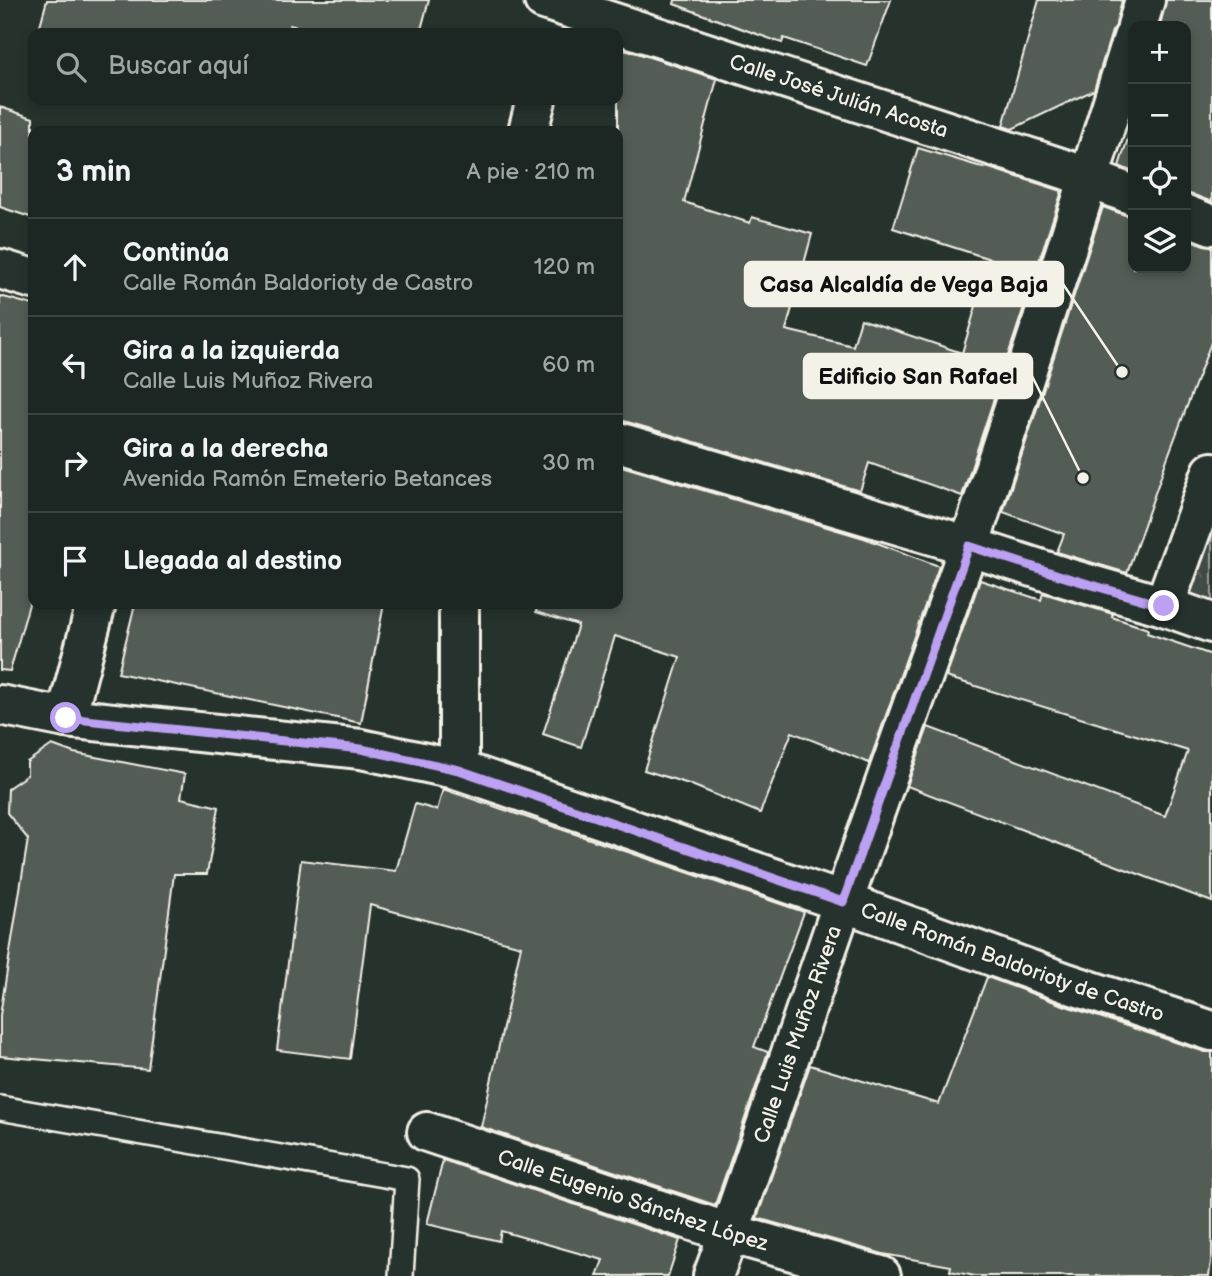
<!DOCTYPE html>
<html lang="es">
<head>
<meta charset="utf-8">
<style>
	:root { --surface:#1c2622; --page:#29322f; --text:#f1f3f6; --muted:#a0a5a5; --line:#3a4340 }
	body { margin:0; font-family:"Balsamiq Sans",sans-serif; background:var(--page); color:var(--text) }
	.controls { position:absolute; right:21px; top:21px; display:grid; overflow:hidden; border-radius:14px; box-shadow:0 4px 10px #0003 }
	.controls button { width:63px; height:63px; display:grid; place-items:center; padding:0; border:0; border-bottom:2px solid var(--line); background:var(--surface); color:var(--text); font:35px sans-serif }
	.stop { position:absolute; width:21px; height:21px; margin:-16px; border:5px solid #bca0f2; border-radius:50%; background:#fff }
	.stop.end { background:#bca0f2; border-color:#fff; box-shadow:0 2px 7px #0008 }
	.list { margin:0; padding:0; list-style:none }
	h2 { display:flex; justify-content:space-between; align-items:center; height:91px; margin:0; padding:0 28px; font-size:30px }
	h2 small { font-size:23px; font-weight:400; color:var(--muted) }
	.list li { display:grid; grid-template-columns:46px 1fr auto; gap:21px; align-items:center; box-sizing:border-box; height:98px; padding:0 28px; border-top:2px solid var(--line) }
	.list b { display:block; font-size:26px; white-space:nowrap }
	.list p { margin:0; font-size:23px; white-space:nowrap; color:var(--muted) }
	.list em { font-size:23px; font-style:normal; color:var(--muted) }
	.icon { flex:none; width:38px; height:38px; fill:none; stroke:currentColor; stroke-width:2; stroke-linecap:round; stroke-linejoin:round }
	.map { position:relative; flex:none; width:1212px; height:1276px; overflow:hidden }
	.search { position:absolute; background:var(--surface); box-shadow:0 4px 10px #0003; left:28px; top:28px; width:595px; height:77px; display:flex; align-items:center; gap:18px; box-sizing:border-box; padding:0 24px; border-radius:14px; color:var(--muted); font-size:26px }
	.panel { position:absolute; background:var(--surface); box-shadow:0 4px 10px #0003; left:28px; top:126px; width:595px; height:483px; border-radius:14px }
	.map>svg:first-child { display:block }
	.park { fill:url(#park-crowns); stroke:#9a9e96; stroke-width:2 }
	.building { fill:#525c55; stroke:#f4f1e8; stroke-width:2 }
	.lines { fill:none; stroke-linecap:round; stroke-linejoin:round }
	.lane-casing { stroke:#f4f1e8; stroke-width:28 }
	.street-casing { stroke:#f4f1e8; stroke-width:44 }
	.secondary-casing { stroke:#f4f1e8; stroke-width:44 }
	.lane { stroke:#26332d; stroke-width:23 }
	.street { stroke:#26332d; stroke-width:38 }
	.secondary { stroke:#26332d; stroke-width:38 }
	.route { stroke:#bca0f2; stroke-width:9 }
	.labels { text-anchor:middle; stroke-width:7; stroke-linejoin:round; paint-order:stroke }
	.street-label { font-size:21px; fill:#f4f1e8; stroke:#26332d }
	.leader { fill:none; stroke:#f4f1e8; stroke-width:2.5 }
	.callout-dot { fill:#f4f1e8; stroke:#26332d; stroke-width:2.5 }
	.callout { fill:#f4f1e8; stroke:#f4f1e8; stroke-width:2.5 }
	.callout-label { font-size:23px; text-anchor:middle; font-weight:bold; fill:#111 }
</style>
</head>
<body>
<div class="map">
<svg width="1212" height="1276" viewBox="0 0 1212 1276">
	<defs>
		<pattern id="park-crowns" width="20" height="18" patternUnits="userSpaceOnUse" patternTransform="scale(1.75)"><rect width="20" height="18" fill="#414b45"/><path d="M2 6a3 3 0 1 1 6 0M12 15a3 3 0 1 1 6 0" fill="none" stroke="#5d6560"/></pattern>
	</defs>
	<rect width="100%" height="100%" fill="#26332d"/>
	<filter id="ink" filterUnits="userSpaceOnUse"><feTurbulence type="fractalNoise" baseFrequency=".0143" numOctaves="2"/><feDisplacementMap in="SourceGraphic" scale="14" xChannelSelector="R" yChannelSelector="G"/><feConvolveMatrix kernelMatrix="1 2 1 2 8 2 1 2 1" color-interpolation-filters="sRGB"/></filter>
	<g filter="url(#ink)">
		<!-- park -->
		<polygon class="park" points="1212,516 1212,610 1182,598"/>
		<!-- building -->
		<g class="building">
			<polygon points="47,0 429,0 420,33 319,33 290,25 287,33 38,33"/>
			<polygon points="675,0 891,0 867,66 784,38 782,43 754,33 674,4"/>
			<polygon points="1039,0 1122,0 1116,26 1112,31 1094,90 1012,129 1003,126"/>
			<polygon points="1166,0 1212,0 1212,202 1194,195 1186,194 1186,26 1160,26"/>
			<polygon points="618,49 637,53 717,79 684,202 750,223 752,217 812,234 786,330 853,346 861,319 962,353 990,259 893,228 918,148 985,168 986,167 1062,191 962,496 869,463 860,491 624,421 618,421"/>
			<polygon points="0,107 33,118 33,218 0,207"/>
			<polygon points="1133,123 1133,172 1119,166"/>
			<polygon points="1103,207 1125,215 1133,216 1133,268 1186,268 1186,238 1204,245 1212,246 1212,340 1167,459 1127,573 1057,552 1064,534 1003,512"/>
			<polygon points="0,296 33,305 33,590 10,671 0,670"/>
			<polygon points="618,465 864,538 939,566 869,763 792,732 760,813 689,784 644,770 680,657 615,636 581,747 543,734 578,625 536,612 537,604 618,604"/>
			<polygon points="980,580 1041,600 1043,593 1113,614 1112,617 1148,629 1147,633 1212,655 1212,902 907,786 928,727 1165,816 1188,751 946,677"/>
			<polygon points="135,604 384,604 361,723 118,673"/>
			<polygon points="52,745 74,753 185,774 181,798 219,807 207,874 174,874 148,1069 0,1056 0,1015 28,839 7,813 8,788 27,775 27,762"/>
			<polygon points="443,789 804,912 754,1047 768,1052 715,1205 481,1127 521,946 370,905 350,1059 277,1050 301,860 396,871 415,804 437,810"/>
			<polygon points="987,977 1060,1004 1205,1052 1212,1052 1212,1255 1209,1276 975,1276 950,1271 951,1266 883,1254 757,1218 810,1065 939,1104"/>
			<polygon points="443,1160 680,1240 668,1276 597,1276 603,1260 501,1231 499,1241 427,1224"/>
		</g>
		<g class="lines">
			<defs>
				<polyline id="lane" points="0,1108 407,1179 401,1276"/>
				<g id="street">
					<path id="s1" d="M544,0L1067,170L1133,195"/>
					<polyline points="1137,26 1145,0"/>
					<polyline points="528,131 536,100"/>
					<polyline points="1186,215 1212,225"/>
					<polyline points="1164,606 1212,472"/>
					<polyline points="66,718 96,604"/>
					<polyline points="459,770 459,604"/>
					<path id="s2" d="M427,1132L729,1233L881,1276"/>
					<path id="s3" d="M713,1276L729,1233L843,902L969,546L1067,247L1133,38"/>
				</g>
				<g id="secondary">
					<polyline points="0,269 33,279"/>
					<polyline points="618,442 946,539 1067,578 1164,606 1212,623"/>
					<path id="s4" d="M0,705L66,718L361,749L459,770L843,902L1067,983L1212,1031"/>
				</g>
			</defs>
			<!-- lane casing -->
			<use href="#lane" class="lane-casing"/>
			<!-- street casing -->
			<use href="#street" class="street-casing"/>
			<!-- secondary casing -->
			<use href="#secondary" class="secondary-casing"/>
			<!-- lane -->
			<use href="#lane" class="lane"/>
			<!-- street -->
			<use href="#street" class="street"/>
			<!-- secondary -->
			<use href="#secondary" class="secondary"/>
		</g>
	</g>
	<g class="lines" filter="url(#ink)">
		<!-- route -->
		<polyline class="route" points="66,718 361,749 459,770 843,902 969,546 1068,578 1164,606"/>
	</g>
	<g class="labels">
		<!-- street labels -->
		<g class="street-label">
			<text dy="7" stroke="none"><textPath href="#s1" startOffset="310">Calle José Julián Acosta</textPath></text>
			<text dy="7" stroke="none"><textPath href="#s4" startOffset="1050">Calle Román Baldorioty de Castro</textPath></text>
			<text dy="7" stroke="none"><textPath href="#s3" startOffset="256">Calle Luis Muñoz Rivera</textPath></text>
			<text dy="7" stroke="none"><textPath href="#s2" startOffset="217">Calle Eugenio Sánchez López</textPath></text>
		</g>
	</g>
	<!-- callouts -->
	<path class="leader" d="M1122 372L1063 284M1083 478L1032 376"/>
	<g class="callout-dot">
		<circle cx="1122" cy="372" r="7"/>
		<circle cx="1083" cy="478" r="7"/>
	</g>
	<g class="callout">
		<rect x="745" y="262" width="318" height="44" rx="7"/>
		<rect x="804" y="354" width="228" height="44" rx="7"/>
	</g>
	<g class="callout-label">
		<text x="904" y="292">Casa Alcaldía de Vega Baja</text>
		<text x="918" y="384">Edificio San Rafael</text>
	</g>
</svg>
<div class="controls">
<button>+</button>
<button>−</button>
<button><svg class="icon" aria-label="locate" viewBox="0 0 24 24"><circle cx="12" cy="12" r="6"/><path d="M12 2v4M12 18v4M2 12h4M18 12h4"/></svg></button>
<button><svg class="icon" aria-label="layers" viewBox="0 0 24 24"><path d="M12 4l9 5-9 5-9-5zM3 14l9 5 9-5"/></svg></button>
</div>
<div class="stop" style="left:66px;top:718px"></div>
<div class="stop end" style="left:1164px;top:606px"></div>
<div class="search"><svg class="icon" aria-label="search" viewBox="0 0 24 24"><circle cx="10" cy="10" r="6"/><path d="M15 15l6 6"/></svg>Buscar aquí</div>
<section class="panel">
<h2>3 min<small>A pie · 210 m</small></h2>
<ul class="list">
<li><svg class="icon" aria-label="ahead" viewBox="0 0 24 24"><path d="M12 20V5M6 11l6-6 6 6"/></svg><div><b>Continúa</b><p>Calle Román Baldorioty de Castro</p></div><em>120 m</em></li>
<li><svg class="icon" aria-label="left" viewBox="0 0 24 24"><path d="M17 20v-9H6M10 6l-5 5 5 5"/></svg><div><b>Gira a la izquierda</b><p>Calle Luis Muñoz Rivera</p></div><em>60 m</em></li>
<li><svg class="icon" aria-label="right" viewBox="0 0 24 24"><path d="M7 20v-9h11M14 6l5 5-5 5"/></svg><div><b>Gira a la derecha</b><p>Avenida Ramón Emeterio Betances</p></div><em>30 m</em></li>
<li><svg class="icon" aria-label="arrive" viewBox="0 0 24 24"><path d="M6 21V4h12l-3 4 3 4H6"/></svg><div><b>Llegada al destino</b></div></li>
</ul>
</section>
</div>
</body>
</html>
